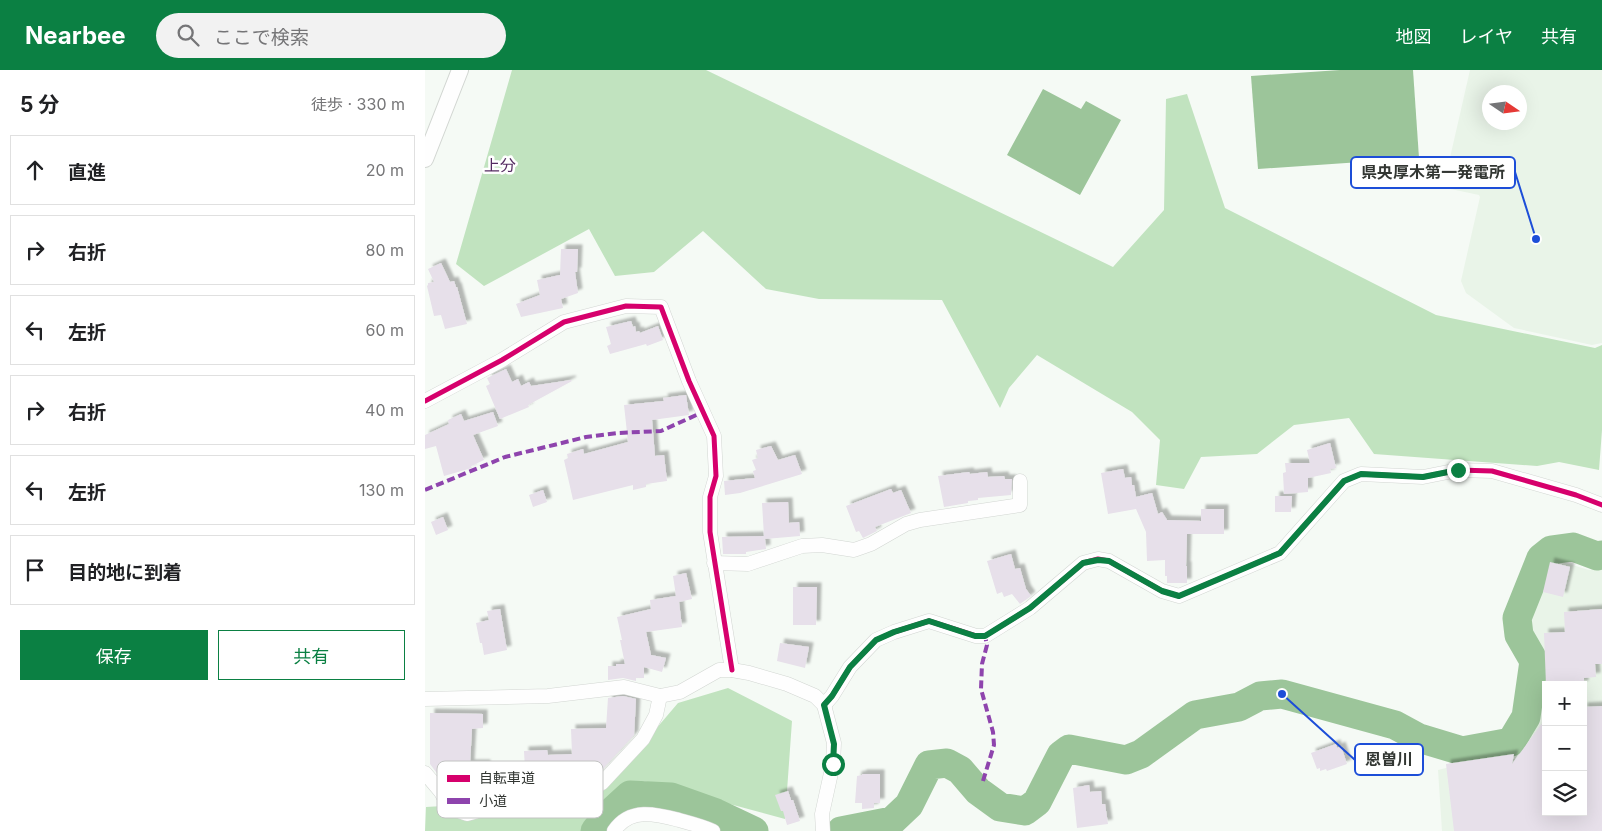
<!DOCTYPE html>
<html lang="ja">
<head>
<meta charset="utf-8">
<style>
	:root { --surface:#fff; --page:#f2f2f2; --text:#202124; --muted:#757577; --line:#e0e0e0; --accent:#0b8043 }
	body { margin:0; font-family:Inter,"Noto Sans JP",sans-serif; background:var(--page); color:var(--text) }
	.controls { position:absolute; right:15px; bottom:15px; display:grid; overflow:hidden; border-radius:0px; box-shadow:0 5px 20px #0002 }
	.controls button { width:45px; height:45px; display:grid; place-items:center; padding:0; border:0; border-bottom:1px solid var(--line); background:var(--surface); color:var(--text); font:25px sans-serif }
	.compass { position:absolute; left:1057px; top:15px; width:45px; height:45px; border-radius:50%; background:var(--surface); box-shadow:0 5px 20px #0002; rotate:103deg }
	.stop { position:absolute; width:15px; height:15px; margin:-11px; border:4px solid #0b8043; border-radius:50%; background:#fff }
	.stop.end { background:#0b8043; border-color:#fff; box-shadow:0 1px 5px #0008 }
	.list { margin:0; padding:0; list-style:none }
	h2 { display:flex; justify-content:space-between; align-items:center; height:65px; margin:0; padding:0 20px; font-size:21px }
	h2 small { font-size:16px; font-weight:400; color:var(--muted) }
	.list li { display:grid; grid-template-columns:32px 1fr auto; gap:15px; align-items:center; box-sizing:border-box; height:70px; margin:0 10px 10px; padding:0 10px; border:1px solid var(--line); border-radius:0px }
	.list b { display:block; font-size:19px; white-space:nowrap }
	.list em { font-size:16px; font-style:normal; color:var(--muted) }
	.actions { display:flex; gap:10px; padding:15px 20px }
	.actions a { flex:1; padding:11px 0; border:1px solid var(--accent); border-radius:0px; text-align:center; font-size:18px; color:var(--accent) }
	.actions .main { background:var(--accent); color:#fff }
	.icon { flex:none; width:28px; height:28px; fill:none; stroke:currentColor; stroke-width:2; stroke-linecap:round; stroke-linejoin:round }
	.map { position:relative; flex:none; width:1177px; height:761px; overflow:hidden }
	header { display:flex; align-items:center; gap:30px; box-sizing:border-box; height:70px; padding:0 25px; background:var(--accent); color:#fff }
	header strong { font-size:24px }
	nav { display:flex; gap:28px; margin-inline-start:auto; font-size:18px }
	.search { width:350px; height:45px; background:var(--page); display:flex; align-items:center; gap:12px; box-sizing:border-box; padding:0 18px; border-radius:28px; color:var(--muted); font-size:19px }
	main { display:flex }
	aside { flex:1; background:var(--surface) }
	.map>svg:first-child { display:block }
	.built { fill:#e9f4e8; fill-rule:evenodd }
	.forest { fill:#c1e3bf }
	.water { fill:#9cc59a }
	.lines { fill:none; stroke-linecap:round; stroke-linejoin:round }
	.river { stroke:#9cc59a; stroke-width:29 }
	.building { fill:#e7e0ea; filter:url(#shadow) }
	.minor-casing { stroke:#d2d6d2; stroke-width:15 }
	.tertiary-casing { stroke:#d2d6d2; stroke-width:18 }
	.minor { stroke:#fefefe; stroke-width:14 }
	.tertiary { stroke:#fefefe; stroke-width:16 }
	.quiet { stroke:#8e44ad; stroke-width:4; stroke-dasharray:8 4; stroke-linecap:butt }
	.cycleway-casing { stroke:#fff; stroke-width:8 }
	.cycleway { stroke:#d6006c; stroke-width:5 }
	.route { stroke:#0b8043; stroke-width:6 }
	.labels { text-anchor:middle; stroke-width:5; stroke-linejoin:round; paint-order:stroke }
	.neighbourhood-label { font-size:16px; fill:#552c62; stroke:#fff }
	.key { fill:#fff; stroke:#c2c3c2; stroke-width:1 }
	.key-label { font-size:14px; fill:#323632 }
	.leader { fill:none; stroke:#1d4ed8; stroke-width:2 }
	.callout-dot { fill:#1d4ed8; stroke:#fff; stroke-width:2 }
	.callout { fill:#fff; stroke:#1d4ed8; stroke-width:2 }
	.callout-label { font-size:16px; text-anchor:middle; font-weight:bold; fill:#323632 }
</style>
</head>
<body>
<header>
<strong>Nearbee</strong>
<div class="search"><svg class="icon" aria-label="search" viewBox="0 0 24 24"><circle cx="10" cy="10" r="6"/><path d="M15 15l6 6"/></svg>ここで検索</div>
<nav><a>地図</a><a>レイヤ</a><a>共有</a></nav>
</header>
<main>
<aside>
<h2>5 分<small>徒歩 · 330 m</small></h2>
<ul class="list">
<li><svg class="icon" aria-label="ahead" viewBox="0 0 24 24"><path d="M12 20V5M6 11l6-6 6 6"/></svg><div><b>直進</b></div><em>20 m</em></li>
<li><svg class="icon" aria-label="right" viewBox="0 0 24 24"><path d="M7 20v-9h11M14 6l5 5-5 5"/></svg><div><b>右折</b></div><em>80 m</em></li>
<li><svg class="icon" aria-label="left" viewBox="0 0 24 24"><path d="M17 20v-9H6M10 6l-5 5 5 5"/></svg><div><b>左折</b></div><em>60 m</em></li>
<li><svg class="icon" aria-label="right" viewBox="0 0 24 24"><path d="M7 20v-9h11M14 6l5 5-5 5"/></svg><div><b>右折</b></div><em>40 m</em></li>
<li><svg class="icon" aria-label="left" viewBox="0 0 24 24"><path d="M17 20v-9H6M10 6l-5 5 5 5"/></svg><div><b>左折</b></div><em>130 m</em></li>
<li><svg class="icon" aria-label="arrive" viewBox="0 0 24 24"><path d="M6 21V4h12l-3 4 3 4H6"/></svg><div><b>目的地に到着</b></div></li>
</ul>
<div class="actions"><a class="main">保存</a><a>共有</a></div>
</aside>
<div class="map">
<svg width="1177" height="761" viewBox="0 0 1177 761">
	<defs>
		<filter id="shadow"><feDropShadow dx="4.5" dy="-4.5" stdDeviation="1" flood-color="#0004"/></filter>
	</defs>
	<rect width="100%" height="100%" fill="#f5faf5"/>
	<!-- built -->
	<g class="built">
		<path d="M1045,0H1177V273L1167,275L1089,258L1041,223L1036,211L1055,127L1054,125L1021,118L1019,114ZM1064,22H1094V52H1064Z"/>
		<path d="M1124,488L1164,500L1177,497V761H1017L1013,700L1088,681L1119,614L1099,548ZM1121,615H1158V742H1121Z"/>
	</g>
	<!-- forest -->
	<g class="forest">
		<polygon points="87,0 281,0 688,197 739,140 741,29 762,24 800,138 1011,245 1170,278 1177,275 1177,360 1174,400 1134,392 1112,396 949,384 924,348 869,355 832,384 776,387 759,419 731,415 735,370 707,342 612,285 584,318 575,338 517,230 394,229 341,219 278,161 229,202 190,206 164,159 59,216 31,194"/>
		<polygon points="303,618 367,651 360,749 219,711 162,761 0,761 1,737 173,727 253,633"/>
	</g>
	<!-- water -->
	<g class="water">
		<polygon points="915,0 988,0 994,88 833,99 826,6"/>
		<polygon points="618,19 656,39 661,31 696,50 655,125 582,85"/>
	</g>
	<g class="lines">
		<!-- river -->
		<g class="river">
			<polyline points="170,761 182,746 205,725 246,727 291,743 329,761"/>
			<polyline points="416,761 467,751 484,735 504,695 522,693 535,700 553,721 575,737 600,741 612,732 636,685 644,679 701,690 716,684 770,645 814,637 835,626 857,624 970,655 994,668 1037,681 1086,672 1101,647 1109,591 1094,565 1092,548 1116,488 1126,480 1148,477 1172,486 1177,485"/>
		</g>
	</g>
	<!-- building -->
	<g class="building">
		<polygon points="136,179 153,179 152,202 150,202 153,223 136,229 138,238 96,247 91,234 115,225 112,210 135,205"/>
		<polygon points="16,193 25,212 29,211 31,217 32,217 42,254 20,259 16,245 9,246 2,216 3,215 3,213 9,212 3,199"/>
		<polygon points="206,251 208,257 210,256 211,262 214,261 215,263 233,256 238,270 222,276 221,274 185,284 182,276 186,274 181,257"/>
		<polygon points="81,299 87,312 93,309 96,316 104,312 106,316 146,310 147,311 103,335 104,337 75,349 61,316 65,314 62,308"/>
		<polygon points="261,325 264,345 227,350 230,386 239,385 242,411 221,414 221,417 208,420 208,415 148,430 139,390 143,388 142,384 158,379 159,384 203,372 199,335 239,331 238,328"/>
		<polygon points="68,342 73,356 48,365 59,390 46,396 47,398 19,406 11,376 0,379 0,365 24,354 23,350 36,344 39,351"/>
		<polygon points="905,373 911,398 905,399 906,403 883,408 883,422 859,424 858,403 861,402 860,393 885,393 882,380"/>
		<polygon points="346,376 353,390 370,385 377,404 315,423 300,425 299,411 330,408 328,401 331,400 327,390 333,388 331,380"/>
		<polygon points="698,399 700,408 706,407 707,415 709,415 711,427 727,423 733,444 737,442 742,450 776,451 776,439 799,439 799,464 762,464 761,496 762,496 762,513 742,513 742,506 740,506 740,490 722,491 721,462 711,439 683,444 676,403"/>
		<polygon points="544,402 545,404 562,402 563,407 579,406 580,409 587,409 586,425 553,428 553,430 543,431 543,433 519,437 513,406"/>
		<polygon points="466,419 468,423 476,420 486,443 450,457 452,461 438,468 434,461 431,462 421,436"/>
		<polygon points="118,420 122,432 108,437 104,425"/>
		<polygon points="850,426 867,426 866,442 850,442"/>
		<polygon points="363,432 364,453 374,452 375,466 340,469 341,479 321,482 321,484 298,484 297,467 339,466 337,433"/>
		<polygon points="18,447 23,460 11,465 6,452"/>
		<polygon points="586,484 590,499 595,498 601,519 606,526 595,534 587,524 579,527 577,522 572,524 562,491"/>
		<polygon points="1125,492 1145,497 1138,527 1118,522"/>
		<polygon points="261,503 267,529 254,532 257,557 221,562 226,585 241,588 237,602 219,597 219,608 211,608 211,611 198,608 183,610 183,596 191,596 191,594 200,594 195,570 197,570 192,547 226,539 225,530 251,526 248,506"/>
		<polygon points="368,517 392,517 391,555 368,555"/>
		<polygon points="75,539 82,580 59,585 57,573 55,573 51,553 64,550 62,541"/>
		<polygon points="1177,539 1177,594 1170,594 1171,607 1159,608 1159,615 1121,615 1119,563 1140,562 1139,542"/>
		<polygon points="355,573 384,577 380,598 352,591"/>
		<polygon points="198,626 211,629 209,665 172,705 133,707 129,710 84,713 86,717 52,732 51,730 46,730 46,728 29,727 25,721 25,712 19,712 16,706 14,706 5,694 5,643 58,644 58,658 47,659 45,694 61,694 61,700 73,699 79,709 95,699 100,699 99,681 122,680 123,685 147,684 146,659 181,658 183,628"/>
		<polygon points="1177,636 1177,761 1029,761 1021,694 1089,684 1087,694 1121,648 1121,742 1158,742 1158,637"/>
		<polygon points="911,674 912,678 916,676 922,694 902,701 901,699 895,701 895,698 892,699 886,683"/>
		<polygon points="437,704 455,704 455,733 449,733 449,738 437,739 437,733 430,733 432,706 437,705"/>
		<polygon points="664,715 665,722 676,721 677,734 680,734 683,754 652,758 648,718"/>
		<polygon points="363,721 366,730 368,730 375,751 362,755 358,741 356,741 350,725"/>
	</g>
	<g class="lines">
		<defs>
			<g id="minor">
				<polyline points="0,331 77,290 139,252 201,236 236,237 264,311 289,366 291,406 285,427 285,462 307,600"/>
				<polyline points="289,493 323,494 377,476 397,475 429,480 446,474 481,454 495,450 595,435 595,411"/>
				<polyline points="0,629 123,626 199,617 235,626 255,622 294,600 307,600 324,603 362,614 390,626 399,635 409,673 408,694 397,744 398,761"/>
				<polyline points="399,635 407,626 425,597 451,570 469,562 504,551 551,566 560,566 605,538 658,493 673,489 684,491 737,521 754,526 855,483 919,411 936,404 998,407 1033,400 1067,401 1151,425 1177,435"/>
				<polyline points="0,703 16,722 25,738 42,744 60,739 91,724 124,722 136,717 164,717 177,713 218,669 231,645 235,626"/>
				<path d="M189,761C205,737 231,744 254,750C265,753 277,756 288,761"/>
			</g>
			<polyline id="tertiary" points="0,89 35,0"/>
		</defs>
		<!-- minor casing -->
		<use href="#minor" class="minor-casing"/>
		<!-- tertiary casing -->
		<use href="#tertiary" class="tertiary-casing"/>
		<!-- minor -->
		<use href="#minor" class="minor"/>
		<!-- tertiary -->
		<use href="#tertiary" class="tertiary"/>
		<!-- quiet -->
		<g class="quiet">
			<polyline points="0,420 80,387 161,367 193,363 236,361 278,342"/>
			<polyline points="558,711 569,675 568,662 556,619 557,594 562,575 560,566"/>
		</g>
		<defs>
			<g id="cycleway">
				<polyline points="0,331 77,290 139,252 201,236 236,237 264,311 289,366 291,406 285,427 285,462 307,600"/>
				<polyline points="399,635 407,626 425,597 451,570 469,562 504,551 551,566 560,566 605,538 658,493 673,489 684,491 737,521 754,526 855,483 919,411 936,404 998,407 1033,400 1067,401 1151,425 1177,435"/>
			</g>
		</defs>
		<!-- cycleway casing -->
		<use href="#cycleway" class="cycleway-casing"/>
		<!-- cycleway -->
		<use href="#cycleway" class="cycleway"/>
	</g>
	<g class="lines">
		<!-- route -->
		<polyline class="route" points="408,694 409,674 399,635 407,626 425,597 451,570 469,562 504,551 550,566 560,566 605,538 658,493 673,490 684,491 737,521 754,526 855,483 919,411 936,404 998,407 1033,400"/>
	</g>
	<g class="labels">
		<!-- neighbourhood labels -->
		<g class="neighbourhood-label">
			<text x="75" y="101">上分</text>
		</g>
	</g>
	<!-- legend -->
	<rect x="12" y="691" width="166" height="57" rx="8" class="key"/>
	<rect x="22" y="705" width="23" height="7" fill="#d6006c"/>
	<rect x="22" y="728" width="23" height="6" fill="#8e44ad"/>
	<g class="key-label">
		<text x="54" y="713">自転車道</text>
		<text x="54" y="736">小道</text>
	</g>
	<!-- callouts -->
	<path class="leader" d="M1111 169L1090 102M857 624L930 690"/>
	<g class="callout-dot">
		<circle cx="1111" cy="169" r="5"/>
		<circle cx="857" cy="624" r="5"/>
	</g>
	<g class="callout">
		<rect x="926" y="87" width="164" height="31" rx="5"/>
		<rect x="930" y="674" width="68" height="31" rx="5"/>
	</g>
	<g class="callout-label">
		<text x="1008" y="108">県央厚木第一発電所</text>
		<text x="964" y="695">恩曽川</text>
	</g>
</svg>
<div class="controls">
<button>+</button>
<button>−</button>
<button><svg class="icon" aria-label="layers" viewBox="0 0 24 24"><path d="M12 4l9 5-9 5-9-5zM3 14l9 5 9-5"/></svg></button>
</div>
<svg class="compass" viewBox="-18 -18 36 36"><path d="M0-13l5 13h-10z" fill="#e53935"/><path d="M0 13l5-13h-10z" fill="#757577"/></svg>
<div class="stop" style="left:408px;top:694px"></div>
<div class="stop end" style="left:1033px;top:400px"></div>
</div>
</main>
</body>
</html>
